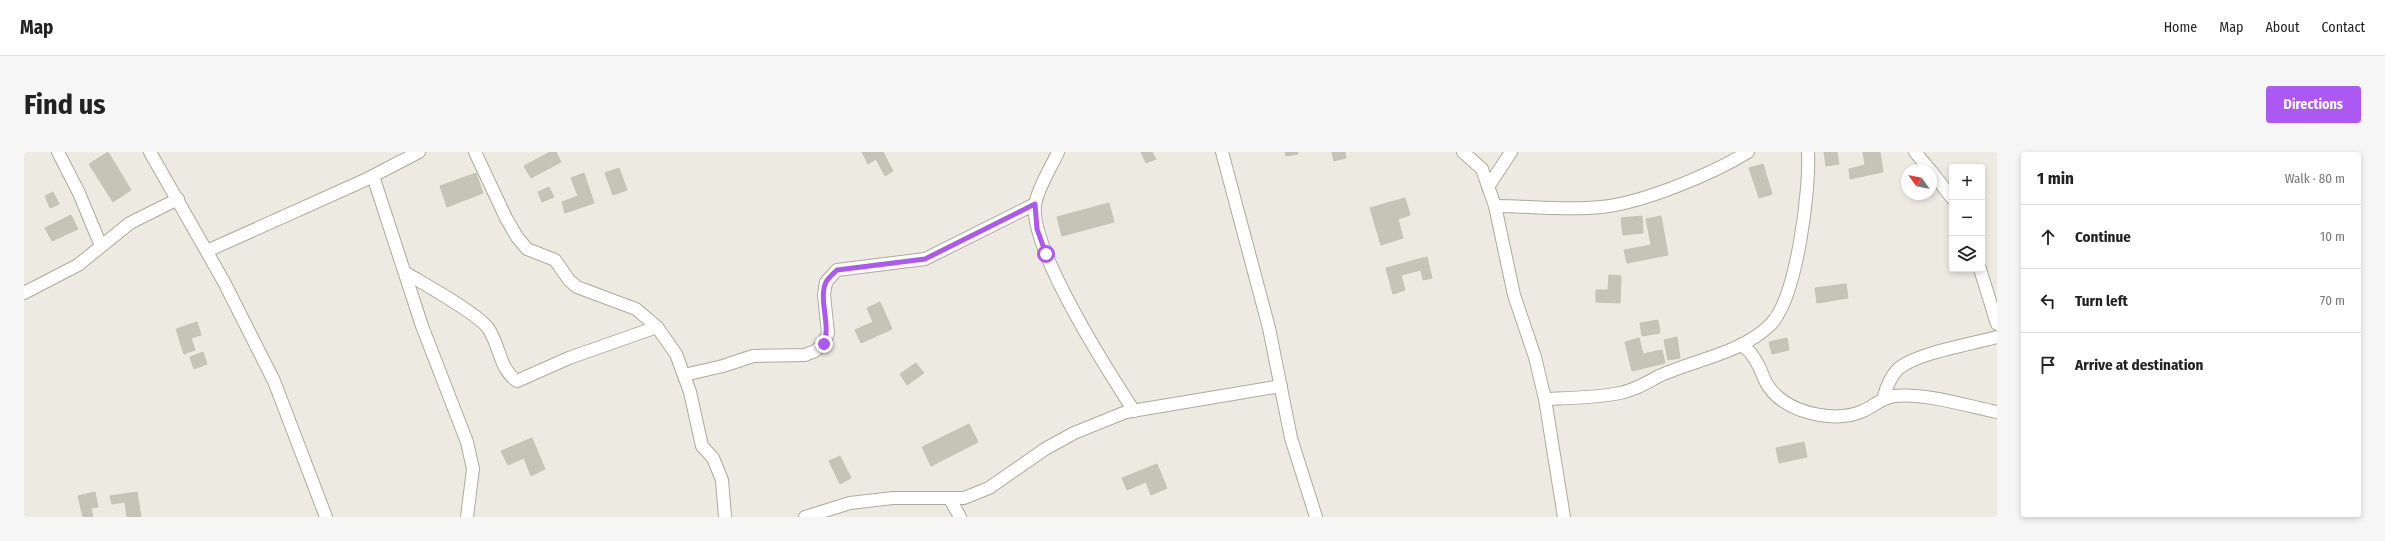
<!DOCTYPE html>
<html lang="en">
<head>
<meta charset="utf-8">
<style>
	:root { --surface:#fff; --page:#f6f6f6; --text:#222; --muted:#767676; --line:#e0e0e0; --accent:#ac58f2 }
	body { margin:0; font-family:"Fira Sans Condensed",sans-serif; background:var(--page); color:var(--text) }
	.controls { position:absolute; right:12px; top:12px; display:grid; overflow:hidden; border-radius:4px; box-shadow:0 2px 6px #0003 }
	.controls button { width:36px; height:36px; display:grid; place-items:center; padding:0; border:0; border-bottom:1px solid var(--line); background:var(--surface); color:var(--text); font:20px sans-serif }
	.compass { position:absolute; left:1877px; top:12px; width:36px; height:36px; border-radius:50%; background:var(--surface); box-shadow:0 2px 6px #0003; rotate:303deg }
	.stop { position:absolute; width:12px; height:12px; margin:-9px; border:3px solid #ac58f2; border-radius:50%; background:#fff }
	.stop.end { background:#ac58f2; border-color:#fff; box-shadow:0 1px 4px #0008 }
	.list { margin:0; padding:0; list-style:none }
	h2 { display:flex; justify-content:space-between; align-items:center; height:52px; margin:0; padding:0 16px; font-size:17px }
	h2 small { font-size:13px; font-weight:400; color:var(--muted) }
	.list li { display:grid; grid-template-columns:26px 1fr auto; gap:12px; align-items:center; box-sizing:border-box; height:64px; padding:0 16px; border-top:1px solid var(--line) }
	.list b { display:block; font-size:15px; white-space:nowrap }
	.list em { font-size:13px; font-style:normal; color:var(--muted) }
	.icon { flex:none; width:22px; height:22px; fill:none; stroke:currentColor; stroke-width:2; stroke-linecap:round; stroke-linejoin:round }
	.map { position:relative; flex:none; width:1973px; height:365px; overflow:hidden; border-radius:4px }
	header { display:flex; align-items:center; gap:24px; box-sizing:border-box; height:56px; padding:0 20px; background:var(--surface); border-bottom:1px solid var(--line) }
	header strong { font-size:19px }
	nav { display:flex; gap:22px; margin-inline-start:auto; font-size:14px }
	.intro { display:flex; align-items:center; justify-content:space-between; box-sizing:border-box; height:96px; padding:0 24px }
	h1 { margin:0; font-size:28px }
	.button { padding:10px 18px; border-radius:4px; background:var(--accent); color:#fff; font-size:14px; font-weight:700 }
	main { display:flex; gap:24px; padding:0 24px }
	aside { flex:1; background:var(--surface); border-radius:4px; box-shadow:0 2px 6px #0003 }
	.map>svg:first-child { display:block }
	.building { fill:#c6c4b6; stroke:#c5c3b3 }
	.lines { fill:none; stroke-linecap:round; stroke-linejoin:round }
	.street-casing { stroke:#acab9c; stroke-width:14 }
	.street { stroke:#fff; stroke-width:12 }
	.route { stroke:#ac58f2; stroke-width:5 }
</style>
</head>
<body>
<header>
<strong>Map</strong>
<nav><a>Home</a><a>Map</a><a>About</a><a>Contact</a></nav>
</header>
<div class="intro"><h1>Find us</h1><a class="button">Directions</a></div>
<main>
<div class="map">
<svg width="1973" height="365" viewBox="0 0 1973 365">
	<rect width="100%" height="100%" fill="#eceae1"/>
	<!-- building -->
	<g class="building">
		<polygon points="84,0 107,38 89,50 65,12"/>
		<polygon points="526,0 532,0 537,10 507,26 500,14"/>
		<polygon points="838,0 859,0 869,19 861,24 852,7 844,12"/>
		<polygon points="1117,0 1128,0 1132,7 1122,11"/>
		<polygon points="1261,0 1274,0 1274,2 1262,4"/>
		<polygon points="1308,0 1321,0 1322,6 1310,9"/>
		<polygon points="1800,0 1813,0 1815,12 1802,14"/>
		<polygon points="1839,0 1856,0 1859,20 1826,27 1825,17 1841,13"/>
		<polygon points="1739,12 1748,42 1735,46 1725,16"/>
		<polygon points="595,16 603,38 589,43 581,21"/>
		<polygon points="452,21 459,41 423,55 416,34"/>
		<polygon points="560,21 570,51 541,61 538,50 554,44 547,26"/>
		<polygon points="525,35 530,45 518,50 514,40"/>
		<polygon points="29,40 35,52 26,56 21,44"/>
		<polygon points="1381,46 1386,63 1374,67 1379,86 1357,93 1346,56"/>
		<polygon points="1085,51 1090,70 1038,84 1033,65"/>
		<polygon points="47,63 54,77 28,89 21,76"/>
		<polygon points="1618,64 1619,81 1599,83 1597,66"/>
		<polygon points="1637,64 1644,103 1603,111 1600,98 1627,93 1622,67"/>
		<polygon points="1403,105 1408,126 1399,128 1397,118 1377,123 1381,138 1369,142 1362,116"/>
		<polygon points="1585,123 1597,124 1596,151 1572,150 1572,138 1584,138"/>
		<polygon points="1822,132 1824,146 1793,151 1791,136"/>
		<polygon points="856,150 868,177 837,191 831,178 849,170 843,156"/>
		<polygon points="1634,168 1636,181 1618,184 1616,171"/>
		<polygon points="173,170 177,183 167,186 171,198 160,202 152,177"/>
		<polygon points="1653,185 1656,206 1644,208 1640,188"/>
		<polygon points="1615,186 1619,202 1638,198 1641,211 1608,219 1601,190"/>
		<polygon points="1763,186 1765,198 1748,202 1745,190"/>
		<polygon points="179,200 183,212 170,217 166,205"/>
		<polygon points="892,211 900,221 883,233 876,222"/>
		<polygon points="945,272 954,290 907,314 898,295"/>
		<polygon points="508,286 521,317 507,324 500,306 484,313 477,299"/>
		<polygon points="1780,290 1783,305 1755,311 1752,296"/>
		<polygon points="816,304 827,326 816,332 805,309"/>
		<polygon points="1133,312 1143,336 1127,343 1122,330 1103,338 1098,326"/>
		<polygon points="71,340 74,355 67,356 69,365 59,365 54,344"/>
		<polygon points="113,340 117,365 103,365 101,350 88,352 86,344"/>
	</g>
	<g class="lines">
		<defs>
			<g id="street">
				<polyline points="34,0 55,41 77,94"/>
				<polyline points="126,0 200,130 250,229 302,365"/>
				<polyline points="451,0 482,66 493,85 503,97 531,108 545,128 553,135 612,157 633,175 652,202 666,240 678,294 689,306 698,328 701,365"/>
				<path d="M1034,0C1027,16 1014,35 1011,53C1006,97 1084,219 1110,259"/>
				<polyline points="1198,0 1245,176 1267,286 1292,365"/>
				<polyline points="1439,0 1458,17 1471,54 1490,143 1511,205 1521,247 1540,365"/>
				<polyline points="1891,0 1906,18"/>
				<polyline points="1907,19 1928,46"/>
				<polyline points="349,24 398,174 443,290 449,317 443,365"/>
				<polyline points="1464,35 1487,0"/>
				<path d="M1471,54C1506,54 1542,59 1577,55C1619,51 1688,22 1724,0"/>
				<polyline points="183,99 341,28 395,0"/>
				<polyline points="1956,117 1973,172"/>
				<path d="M382,121C400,132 453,161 464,176C476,193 475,217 493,229L545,206L633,175"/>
				<polyline points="0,141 54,113 106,71 154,47"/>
				<path d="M1717,193C1721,196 1726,199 1728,203C1740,218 1737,231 1755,246C1776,263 1814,270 1839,259C1850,254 1859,245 1871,244C1902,241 1943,254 1973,260"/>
				<polyline points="660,223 699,214 729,204 781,203 791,199 800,192 804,181 800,143 802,130 813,118 901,107 1011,52"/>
				<path d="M1521,247C1547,246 1571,246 1596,241C1611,238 1622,231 1635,224C1672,207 1717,202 1747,172C1773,145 1786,38 1784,0"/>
				<path d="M1859,247C1862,236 1866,225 1874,217C1892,201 1948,192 1973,185"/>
				<polyline points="926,347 936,365"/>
				<polyline points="781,365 826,351 869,346 940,346 965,336 1021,297 1050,281 1102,260 1257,234"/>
			</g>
		</defs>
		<!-- street casing -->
		<use href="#street" class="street-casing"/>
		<!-- street -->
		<use href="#street" class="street"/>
	</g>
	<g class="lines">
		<!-- route -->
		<path class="route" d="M800,192C807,172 794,147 802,130C804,126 810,121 813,118L901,107L1011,52L1013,77L1022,102"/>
	</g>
</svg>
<div class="controls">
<button>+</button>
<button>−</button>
<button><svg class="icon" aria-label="layers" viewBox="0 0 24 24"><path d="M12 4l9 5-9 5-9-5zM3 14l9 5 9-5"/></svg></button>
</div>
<svg class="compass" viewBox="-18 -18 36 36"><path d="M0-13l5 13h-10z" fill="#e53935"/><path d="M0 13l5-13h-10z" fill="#767676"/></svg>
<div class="stop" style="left:1022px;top:102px"></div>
<div class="stop end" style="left:800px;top:192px"></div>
</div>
<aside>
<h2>1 min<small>Walk · 80 m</small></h2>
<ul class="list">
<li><svg class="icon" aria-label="ahead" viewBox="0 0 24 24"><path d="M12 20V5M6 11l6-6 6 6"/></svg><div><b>Continue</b></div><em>10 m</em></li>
<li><svg class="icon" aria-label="left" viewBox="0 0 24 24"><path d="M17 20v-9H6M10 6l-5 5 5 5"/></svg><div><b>Turn left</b></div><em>70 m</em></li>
<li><svg class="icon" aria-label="arrive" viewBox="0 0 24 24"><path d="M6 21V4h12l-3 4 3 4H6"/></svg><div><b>Arrive at destination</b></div></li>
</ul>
</aside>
</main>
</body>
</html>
